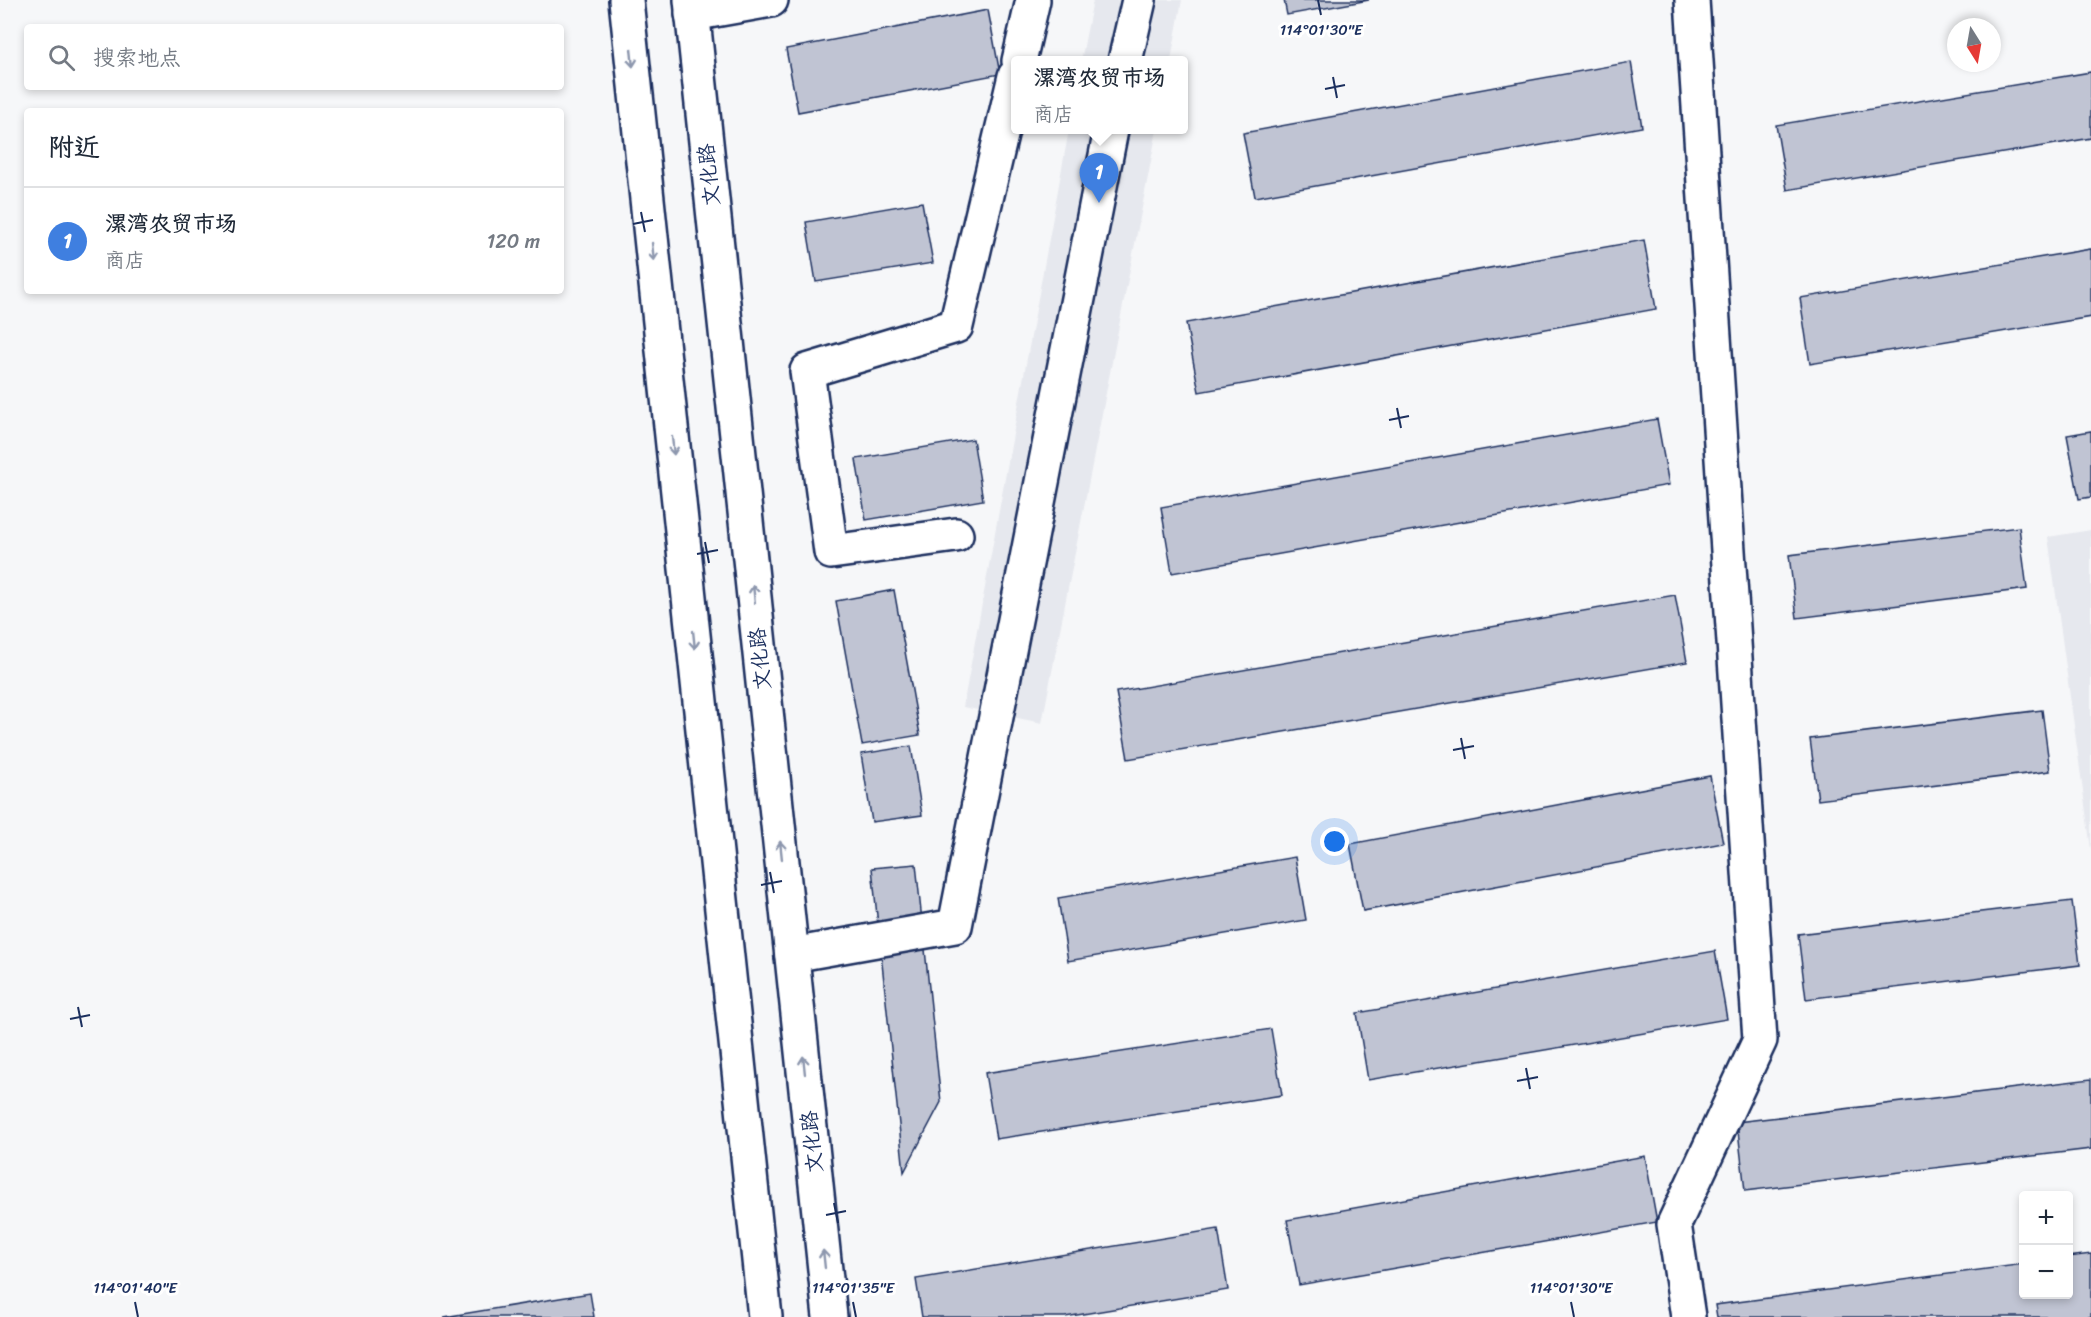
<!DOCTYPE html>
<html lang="zh">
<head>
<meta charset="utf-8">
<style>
	:root { --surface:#fff; --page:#f2f2f3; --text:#1f2937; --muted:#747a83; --line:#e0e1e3; --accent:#d1495b }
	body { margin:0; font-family:Sriracha,"LXGW WenKai TC",sans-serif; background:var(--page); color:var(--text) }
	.controls { position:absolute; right:18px; bottom:18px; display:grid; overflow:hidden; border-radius:6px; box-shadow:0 3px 9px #0003 }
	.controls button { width:54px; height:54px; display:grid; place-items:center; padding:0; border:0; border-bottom:2px solid var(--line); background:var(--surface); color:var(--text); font:30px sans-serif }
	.compass { position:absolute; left:1947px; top:18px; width:54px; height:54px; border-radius:50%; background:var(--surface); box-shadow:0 3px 9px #0003; rotate:169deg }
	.you { position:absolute; left:1335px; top:842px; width:21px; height:21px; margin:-15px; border:4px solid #fff; border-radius:50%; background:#1a73e8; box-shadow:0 0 0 9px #1a73e833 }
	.badge { display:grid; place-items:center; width:39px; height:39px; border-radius:50%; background:var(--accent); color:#fff; font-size:20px; font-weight:700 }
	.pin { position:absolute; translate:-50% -50px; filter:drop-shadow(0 2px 3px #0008) }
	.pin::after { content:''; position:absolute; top:32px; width:21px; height:18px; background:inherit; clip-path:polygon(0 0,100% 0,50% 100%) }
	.popup { position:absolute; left:1011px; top:56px; width:177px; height:78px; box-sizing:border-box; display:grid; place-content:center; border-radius:6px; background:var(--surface); filter:drop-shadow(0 2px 4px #0005); font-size:20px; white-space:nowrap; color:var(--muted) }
	.popup b { font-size:22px; color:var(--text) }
	.popup::after { content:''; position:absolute; left:50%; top:100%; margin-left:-12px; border:12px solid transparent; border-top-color:var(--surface) }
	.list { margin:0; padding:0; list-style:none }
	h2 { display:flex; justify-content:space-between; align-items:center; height:78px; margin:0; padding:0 24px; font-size:26px }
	h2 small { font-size:20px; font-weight:400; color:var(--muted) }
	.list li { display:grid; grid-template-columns:39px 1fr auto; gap:18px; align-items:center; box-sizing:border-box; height:108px; padding:0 24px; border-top:2px solid var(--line) }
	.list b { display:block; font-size:22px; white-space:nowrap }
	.list p { margin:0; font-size:20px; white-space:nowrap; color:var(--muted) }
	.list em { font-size:20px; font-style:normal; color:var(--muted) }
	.icon { flex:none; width:33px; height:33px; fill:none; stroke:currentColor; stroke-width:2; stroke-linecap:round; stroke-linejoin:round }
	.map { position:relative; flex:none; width:2091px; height:1317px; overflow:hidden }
	.search { position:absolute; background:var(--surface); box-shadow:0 3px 9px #0003; left:24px; top:24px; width:540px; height:66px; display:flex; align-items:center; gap:15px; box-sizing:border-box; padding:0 21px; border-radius:6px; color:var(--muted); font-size:22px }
	.panel { position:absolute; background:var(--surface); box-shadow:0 3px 9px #0003; left:24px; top:108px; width:540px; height:186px; border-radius:6px }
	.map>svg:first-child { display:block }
	.built { fill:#e6e8ee }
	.building { fill:#c0c4d3; stroke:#1b2f5e; stroke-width:1.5 }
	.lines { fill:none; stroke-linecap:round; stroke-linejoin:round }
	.minor-casing { stroke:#1b2f5e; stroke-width:38 }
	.tertiary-casing { stroke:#1b2f5e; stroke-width:38 }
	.minor { stroke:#fff; stroke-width:33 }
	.tertiary { stroke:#fff; stroke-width:33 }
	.oneway { stroke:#8d97ae }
	.ticks { fill:none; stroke:#1b2f5e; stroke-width:2 }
	.labels { text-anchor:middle; stroke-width:6; stroke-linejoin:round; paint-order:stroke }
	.street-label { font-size:21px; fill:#1b2f5e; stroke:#fff }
	.ticks-label { font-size:15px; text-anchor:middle; fill:#1b2f5e; stroke:#fff; stroke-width:6; stroke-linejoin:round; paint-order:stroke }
</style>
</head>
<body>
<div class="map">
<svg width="2091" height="1317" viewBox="0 0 2091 1317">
	<rect width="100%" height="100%" fill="#f6f7f9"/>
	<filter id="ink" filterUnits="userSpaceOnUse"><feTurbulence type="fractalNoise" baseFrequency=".0167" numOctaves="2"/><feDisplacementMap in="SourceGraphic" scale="12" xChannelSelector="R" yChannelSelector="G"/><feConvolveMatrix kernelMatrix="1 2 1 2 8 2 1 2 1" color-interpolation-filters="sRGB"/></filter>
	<g filter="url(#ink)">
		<!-- built -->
		<g class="built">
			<polygon points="1093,0 1182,0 1171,60 1081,61"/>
			<polygon points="1069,130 1157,130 1042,723 963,707"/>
			<polygon points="2091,530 2091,849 2048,537"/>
		</g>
		<!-- building -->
		<g class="building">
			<polygon points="1284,0 1369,0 1287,15"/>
			<polygon points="988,10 1000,74 798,112 786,49"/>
			<polygon points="1631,62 1642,127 1255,197 1243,133"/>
			<polygon points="2091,72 2091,138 1787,190 1776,125"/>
			<polygon points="922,202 933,263 816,282 806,222"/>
			<polygon points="1644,240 1656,309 1199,392 1186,323"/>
			<polygon points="2091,249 2091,317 1810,364 1800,298"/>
			<polygon points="1657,419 1669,485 1172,573 1161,507"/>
			<polygon points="2091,431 2091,497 2079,499 2067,435"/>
			<polygon points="973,439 983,500 866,520 856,459"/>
			<polygon points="2019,527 2027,589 1797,618 1789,555"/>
			<polygon points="894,590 920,735 862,745 836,601"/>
			<polygon points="1675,595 1687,662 1128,759 1116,692"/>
			<polygon points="2042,710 2050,771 1818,800 1810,739"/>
			<polygon points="911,746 922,815 872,822 861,754"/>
			<polygon points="1710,776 1723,843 1363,911 1350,844"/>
			<polygon points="1295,857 1306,920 1068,961 1058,898"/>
			<polygon points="916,864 941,1102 904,1172 872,868"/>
			<polygon points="2072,901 2080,965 1806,999 1798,934"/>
			<polygon points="1715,951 1727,1019 1368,1080 1357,1013"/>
			<polygon points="1271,1029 1282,1095 996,1139 985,1073"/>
			<polygon points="2091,1079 2091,1149 1745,1191 1737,1122"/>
			<polygon points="1645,1156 1657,1222 1299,1285 1287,1220"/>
			<polygon points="1218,1229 1228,1290 1065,1317 922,1317 916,1279"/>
			<polygon points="2091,1254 2091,1317 1717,1317 1715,1305 2024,1264 2024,1294 2068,1294 2068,1257"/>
			<polygon points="590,1293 594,1317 444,1317"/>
		</g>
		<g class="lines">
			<defs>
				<g id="minor">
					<polyline points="692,14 771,0"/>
					<polyline points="1019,61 1033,0"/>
					<polyline points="1125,61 1139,0"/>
					<polyline points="956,535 831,552 807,371 956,326 1015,76"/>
					<polyline points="792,955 955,926 1111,130"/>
					<polyline points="1688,1317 1674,1224 1760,1040 1692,0"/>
				</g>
				<g id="tertiary">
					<polyline points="626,0 765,1317"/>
					<polyline points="691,0 830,1317"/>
				</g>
			</defs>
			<!-- minor casing -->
			<use href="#minor" class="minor-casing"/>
			<!-- tertiary casing -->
			<use href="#tertiary" class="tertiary-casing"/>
			<!-- minor -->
			<use href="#minor" class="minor"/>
			<!-- tertiary -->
			<use href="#tertiary" class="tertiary"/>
		</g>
		<!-- one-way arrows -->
		<defs><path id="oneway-shaft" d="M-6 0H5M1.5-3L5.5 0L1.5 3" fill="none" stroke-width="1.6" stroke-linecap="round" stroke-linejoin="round" transform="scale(1.5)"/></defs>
		<g class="oneway">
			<use href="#oneway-shaft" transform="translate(632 58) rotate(84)"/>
			<use href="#oneway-shaft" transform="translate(653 252) rotate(84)"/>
			<use href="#oneway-shaft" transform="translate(673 446) rotate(84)"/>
			<use href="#oneway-shaft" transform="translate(754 594) rotate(-96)"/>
			<use href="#oneway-shaft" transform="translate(694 640) rotate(84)"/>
			<use href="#oneway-shaft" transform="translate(781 850) rotate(-96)"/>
			<use href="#oneway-shaft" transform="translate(804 1065) rotate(-96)"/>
			<use href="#oneway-shaft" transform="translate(824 1259) rotate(-96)"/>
		</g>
	</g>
	<!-- ticks -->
	<path class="ticks" d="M1318,0L1321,15M1333,77L1337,98M1325,89L1345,85M641,212L645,232M633,224L653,220M1397,408L1401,428M1389,420L1409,416M705,542L709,563M697,554L718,550M1461,738L1465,759M1453,750L1474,746M770,872L774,893M761,885L782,881M78,1007L82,1027M70,1019L90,1015M1526,1068L1530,1089M1517,1081L1538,1077M834,1203L838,1223M826,1215L846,1211M135,1302L138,1317M853,1302L856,1317M1571,1302L1574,1317"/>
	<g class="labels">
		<!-- street labels -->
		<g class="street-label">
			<text transform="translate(709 175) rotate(-96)" y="7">文化路</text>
			<text transform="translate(760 659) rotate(-96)" y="7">文化路</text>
			<text transform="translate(812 1142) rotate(-96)" y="7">文化路</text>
		</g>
	</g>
	<g class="ticks-label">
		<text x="1321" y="35">114°01'30"E</text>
		<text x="135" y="1293">114°01'40"E</text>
		<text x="853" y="1293">114°01'35"E</text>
		<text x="1571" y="1293">114°01'30"E</text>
	</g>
</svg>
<div class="controls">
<button>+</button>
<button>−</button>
</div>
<svg class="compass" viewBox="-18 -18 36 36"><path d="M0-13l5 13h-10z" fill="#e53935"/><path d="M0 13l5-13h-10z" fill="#747a83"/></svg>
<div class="you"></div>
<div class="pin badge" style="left:1099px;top:203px;background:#3f7fe0">1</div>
<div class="popup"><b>漯湾农贸市场</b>商店</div>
<div class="search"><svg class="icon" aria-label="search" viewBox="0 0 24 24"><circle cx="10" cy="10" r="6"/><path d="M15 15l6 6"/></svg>搜索地点</div>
<section class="panel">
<h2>附近<small></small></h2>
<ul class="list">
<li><span class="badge" style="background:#3f7fe0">1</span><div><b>漯湾农贸市场</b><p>商店</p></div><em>120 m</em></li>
</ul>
</section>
</div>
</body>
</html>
